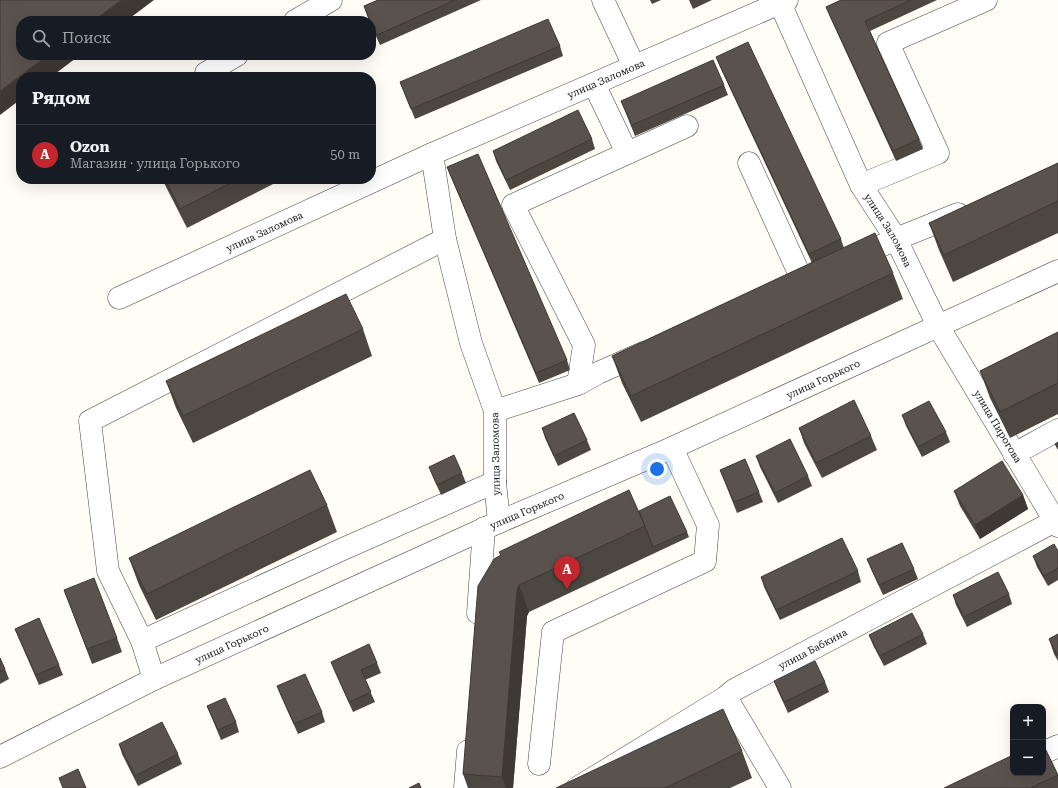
<!DOCTYPE html>
<html lang="ru">
<head>
<meta charset="utf-8">
<style>
	:root { --surface:#171b24; --page:#242831; --text:#f1f3f6; --muted:#9ea1a6; --line:#363941; --accent:#c4262e }
	body { margin:0; font-family:"Roboto Serif",serif; background:var(--page); color:var(--text) }
	.controls { position:absolute; right:12px; bottom:12px; display:grid; overflow:hidden; border-radius:8px; box-shadow:0 4px 16px #0002 }
	.controls button { width:36px; height:36px; display:grid; place-items:center; padding:0; border:0; border-bottom:1px solid var(--line); background:var(--surface); color:var(--text); font:20px sans-serif }
	.you { position:absolute; left:657px; top:469px; width:14px; height:14px; margin:-10px; border:3px solid #fff; border-radius:50%; background:#1a73e8; box-shadow:0 0 0 6px #1a73e833 }
	.badge { display:grid; place-items:center; width:26px; height:26px; border-radius:50%; background:var(--accent); color:#fff; font-size:13px; font-weight:700 }
	.pin { position:absolute; translate:-50% -33px; filter:drop-shadow(0 1px 2px #0008) }
	.pin::after { content:''; position:absolute; top:21px; width:14px; height:12px; background:inherit; clip-path:polygon(0 0,100% 0,50% 100%) }
	.list { margin:0; padding:0; list-style:none }
	h2 { display:flex; justify-content:space-between; align-items:center; height:52px; margin:0; padding:0 16px; font-size:17px }
	h2 small { font-size:13px; font-weight:400; color:var(--muted) }
	.list li { display:grid; grid-template-columns:26px 1fr auto; gap:12px; align-items:center; box-sizing:border-box; height:60px; padding:0 16px; border-top:1px solid var(--line) }
	.list b { display:block; font-size:15px; white-space:nowrap }
	.list p { margin:0; font-size:13px; white-space:nowrap; color:var(--muted) }
	.list em { font-size:13px; font-style:normal; color:var(--muted) }
	.icon { flex:none; width:22px; height:22px; fill:none; stroke:currentColor; stroke-width:2; stroke-linecap:round; stroke-linejoin:round }
	.map { position:relative; flex:none; width:1058px; height:788px; overflow:hidden }
	.search { position:absolute; background:var(--surface); box-shadow:0 4px 16px #0002; left:16px; top:16px; width:360px; height:44px; display:flex; align-items:center; gap:10px; box-sizing:border-box; padding:0 14px; border-radius:16px; color:var(--muted); font-size:15px }
	.panel { position:absolute; background:var(--surface); box-shadow:0 4px 16px #0002; left:16px; top:72px; width:360px; height:112px; border-radius:16px }
	.map>svg:first-child { display:block }
	.lines { fill:none; stroke-linecap:round; stroke-linejoin:round }
	.minor-casing { stroke:#444; stroke-width:23 }
	.minor { stroke:#fff; stroke-width:22 }
	.wall { fill:#4d4742 }
	.shaded-wall { fill:#3f3936 }
	.building { fill:#5a524d; stroke:#3f3936 }
	.labels { text-anchor:middle; stroke-width:4; stroke-linejoin:round; paint-order:stroke }
	.street-label { font-size:10px; fill:#111; stroke:#fff }
</style>
</head>
<body>
<div class="map">
<svg width="1058" height="788" viewBox="0 0 1058 788">
	<rect width="100%" height="100%" fill="#fffdf5"/>
	<g class="lines">
		<defs>
			<g id="minor">
				<polyline points="603,0 634,66"/>
				<path id="s1" d="M780,3L861,185L896,239L938,326L1058,526"/>
				<polyline points="295,21 331,0"/>
				<polyline points="206,73 237,55"/>
				<polyline points="594,84 627,153"/>
				<polyline points="749,163 803,282"/>
				<polyline points="861,185 938,153 888,43 986,0"/>
				<polyline points="853,259 896,239 958,214"/>
				<path id="s2" d="M119,298L432,154"/>
				<polyline points="578,384 584,345 513,205 687,126"/>
				<polyline points="495,411 578,384 598,373 643,353"/>
				<polyline points="1014,454 1058,430"/>
				<path id="s3" d="M499,522L495,482V411L471,343L445,239L432,154L787,0"/>
				<polyline points="478,613 484,528"/>
				<polyline points="142,641 343,549 495,482"/>
				<polyline points="154,679 142,641 108,571 90,421 445,239"/>
				<polyline points="726,697 780,788"/>
				<polyline points="1043,753 1058,746"/>
				<path id="s4" d="M0,757L154,679L499,522L672,448L1058,271"/>
				<polyline points="539,764 553,632 705,561 708,525 672,448"/>
				<polyline points="465,788 468,751"/>
				<path id="s5" d="M577,788L726,697L734,690L1055,521"/>
			</g>
		</defs>
		<!-- minor casing -->
		<use href="#minor" class="minor-casing"/>
		<!-- minor -->
		<use href="#minor" class="minor"/>
	</g>
	<!-- wall -->
	<g class="wall">
		<polygon points="378,0 481,0 380,45 371,25 371,21 369,21 364,6"/>
		<polygon points="650,0 661,0 652,4"/>
		<polygon points="689,0 712,0 693,9"/>
		<polygon points="841,0 937,0 870,31 919,139 923,149 896,161 830,17 826,7"/>
		<polygon points="560,46 563,56 415,119 400,82"/>
		<polygon points="716,57 841,239 844,248 893,273 903,299 641,422 622,383 612,356 812,263 720,67"/>
		<polygon points="724,85 728,95 635,136 621,101"/>
		<polygon points="592,139 595,149 510,190 496,161 493,151"/>
		<polygon points="1058,163 1058,233 953,282 939,250 929,223"/>
		<polygon points="447,167 567,360 570,370 539,383 451,177"/>
		<polygon points="162,179 283,179 187,228"/>
		<polygon points="363,329 372,356 193,443 176,408 166,381"/>
		<polygon points="1058,332 1058,414 1010,438 990,398 980,371"/>
		<polygon points="902,415 946,432 950,442 922,457 906,426"/>
		<polygon points="542,428 587,440 591,450 558,466 545,438"/>
		<polygon points="799,428 871,436 877,450 822,478 804,443"/>
		<polygon points="756,456 808,476 812,486 778,503 760,467"/>
		<polygon points="429,467 462,473 466,483 441,495 433,477"/>
		<polygon points="720,470 759,492 763,502 737,513"/>
		<polygon points="954,491 1023,495 1028,509 980,539 960,506"/>
		<polygon points="327,505 337,532 156,620 139,585 129,558"/>
		<polygon points="639,511 687,532 689,537 529,612 527,616 513,788 468,788 463,774 500,555"/>
		<polygon points="1058,551 1058,580 1048,586 1037,567 1033,556"/>
		<polygon points="867,559 914,569 918,579 883,595 871,569"/>
		<polygon points="858,571 861,582 780,620 764,587 761,577"/>
		<polygon points="64,590 117,638 122,652 92,664"/>
		<polygon points="1009,594 1012,604 967,627 956,605 953,595"/>
		<polygon points="15,629 59,665 63,675 39,685 19,639"/>
		<polygon points="923,634 927,644 884,666 873,645 869,635"/>
		<polygon points="1058,634 1058,661 1054,654 1049,639"/>
		<polygon points="0,658 5,669 9,679 0,684"/>
		<polygon points="331,662 377,663 381,673 365,680 375,702 353,712 335,672"/>
		<polygon points="774,681 825,682 829,692 788,713 778,691"/>
		<polygon points="277,686 322,712 325,722 298,734 281,696"/>
		<polygon points="207,706 236,722 239,732 221,740"/>
		<polygon points="119,744 178,754 182,764 138,786 122,754"/>
		<polygon points="742,751 752,778 730,788 556,788"/>
		<polygon points="1058,775 1058,788 944,788"/>
	</g>
	<!-- shaded-wall -->
	<g class="shaded-wall">
		<polygon points="121,0 154,0 126,21 93,21"/>
		<polygon points="48,55 80,55 51,77 21,77 21,99 0,115 0,91"/>
		<polygon points="1023,495 1028,509 980,539 975,525"/>
		<polygon points="519,585 529,612 527,616 513,788 506,788 502,777 517,590"/>
	</g>
	<!-- building -->
	<g class="building">
		<polygon points="0,0 121,0 93,21 21,21 21,55 48,55 0,91"/>
		<polygon points="378,0 455,0 377,35 371,23 371,21 370,21 364,6"/>
		<polygon points="841,0 911,0 865,21 919,139 893,151 826,7"/>
		<polygon points="548,19 560,46 411,109 400,82"/>
		<polygon points="748,42 841,239 809,254 716,57"/>
		<polygon points="713,60 724,85 632,125 621,101"/>
		<polygon points="578,110 592,139 506,180 493,151"/>
		<polygon points="478,154 567,360 536,373 447,167"/>
		<polygon points="1058,163 1058,201 944,255 929,223"/>
		<polygon points="165,179 238,179 180,209"/>
		<polygon points="875,233 893,273 631,396 612,356"/>
		<polygon points="346,294 363,329 183,416 166,381"/>
		<polygon points="1058,332 1058,383 1000,412 980,371"/>
		<polygon points="854,400 871,436 816,463 799,428"/>
		<polygon points="929,401 946,432 918,447 902,415"/>
		<polygon points="574,413 587,440 554,456 542,428"/>
		<polygon points="790,439 808,476 775,493 756,456"/>
		<polygon points="1058,442 1058,449 1055,444"/>
		<polygon points="454,455 462,473 437,485 429,467"/>
		<polygon points="745,459 759,492 734,502 720,470"/>
		<polygon points="1002,461 1023,495 975,525 954,491"/>
		<polygon points="310,470 327,505 147,594 129,558"/>
		<polygon points="629,490 645,526 519,585 517,590 502,777 463,774 478,586 494,559 501,555 499,552"/>
		<polygon points="670,496 687,532 653,547 645,526 639,511"/>
		<polygon points="842,538 858,571 776,610 761,577"/>
		<polygon points="902,543 914,569 879,585 867,559"/>
		<polygon points="1054,544 1058,551 1058,568 1044,576 1033,556"/>
		<polygon points="998,572 1009,594 964,617 953,595"/>
		<polygon points="94,578 117,638 87,649 64,590"/>
		<polygon points="912,613 923,634 880,656 869,635"/>
		<polygon points="39,618 59,665 36,675 15,629"/>
		<polygon points="1058,634 1058,656 1049,639"/>
		<polygon points="369,644 377,663 361,670 371,692 349,702 331,662"/>
		<polygon points="0,658 5,669 0,672"/>
		<polygon points="815,661 825,682 784,702 774,681"/>
		<polygon points="305,674 322,712 294,724 277,686"/>
		<polygon points="225,698 236,722 218,730 207,706"/>
		<polygon points="723,709 742,751 665,788 556,788"/>
		<polygon points="162,722 178,754 135,776 119,744"/>
		<polygon points="1043,744 1058,775 1030,788 944,788 1013,755 1013,773 1043,773"/>
		<polygon points="78,769 86,788 63,788 59,778"/>
		<polygon points="419,783 421,788 409,788"/>
	</g>
	<g class="labels">
		<!-- street labels -->
		<g class="street-label">
			<text dy="4" stroke="none"><textPath href="#s3" startOffset="566">улица Заломова</textPath></text>
			<text dy="4" stroke="none"><textPath href="#s2" startOffset="160">улица Заломова</textPath></text>
			<text dy="4" stroke="none"><textPath href="#s1" startOffset="252">улица Заломова</textPath></text>
			<text dy="4" stroke="none"><textPath href="#s4" startOffset="906">улица Горького</textPath></text>
			<text dy="4" stroke="none"><textPath href="#s1" startOffset="477">улица Пирогова</textPath></text>
			<text transform="translate(495 454) rotate(-91)" y="4">улица Заломова</text>
			<text dy="4" stroke="none"><textPath href="#s4" startOffset="582">улица Горького</textPath></text>
			<text dy="4" stroke="none"><textPath href="#s4" startOffset="258">улица Горького</textPath></text>
			<text dy="4" stroke="none"><textPath href="#s5" startOffset="274">улица Бабкина</textPath></text>
		</g>
	</g>
</svg>
<div class="controls">
<button>+</button>
<button>−</button>
</div>
<div class="you"></div>
<div class="pin badge" style="left:567px;top:589px">A</div>
<div class="search"><svg class="icon" aria-label="search" viewBox="0 0 24 24"><circle cx="10" cy="10" r="6"/><path d="M15 15l6 6"/></svg>Поиск</div>
<section class="panel">
<h2>Рядом<small></small></h2>
<ul class="list">
<li><span class="badge">A</span><div><b>Ozon</b><p>Магазин · улица Горького</p></div><em>50 m</em></li>
</ul>
</section>
</div>
</body>
</html>
